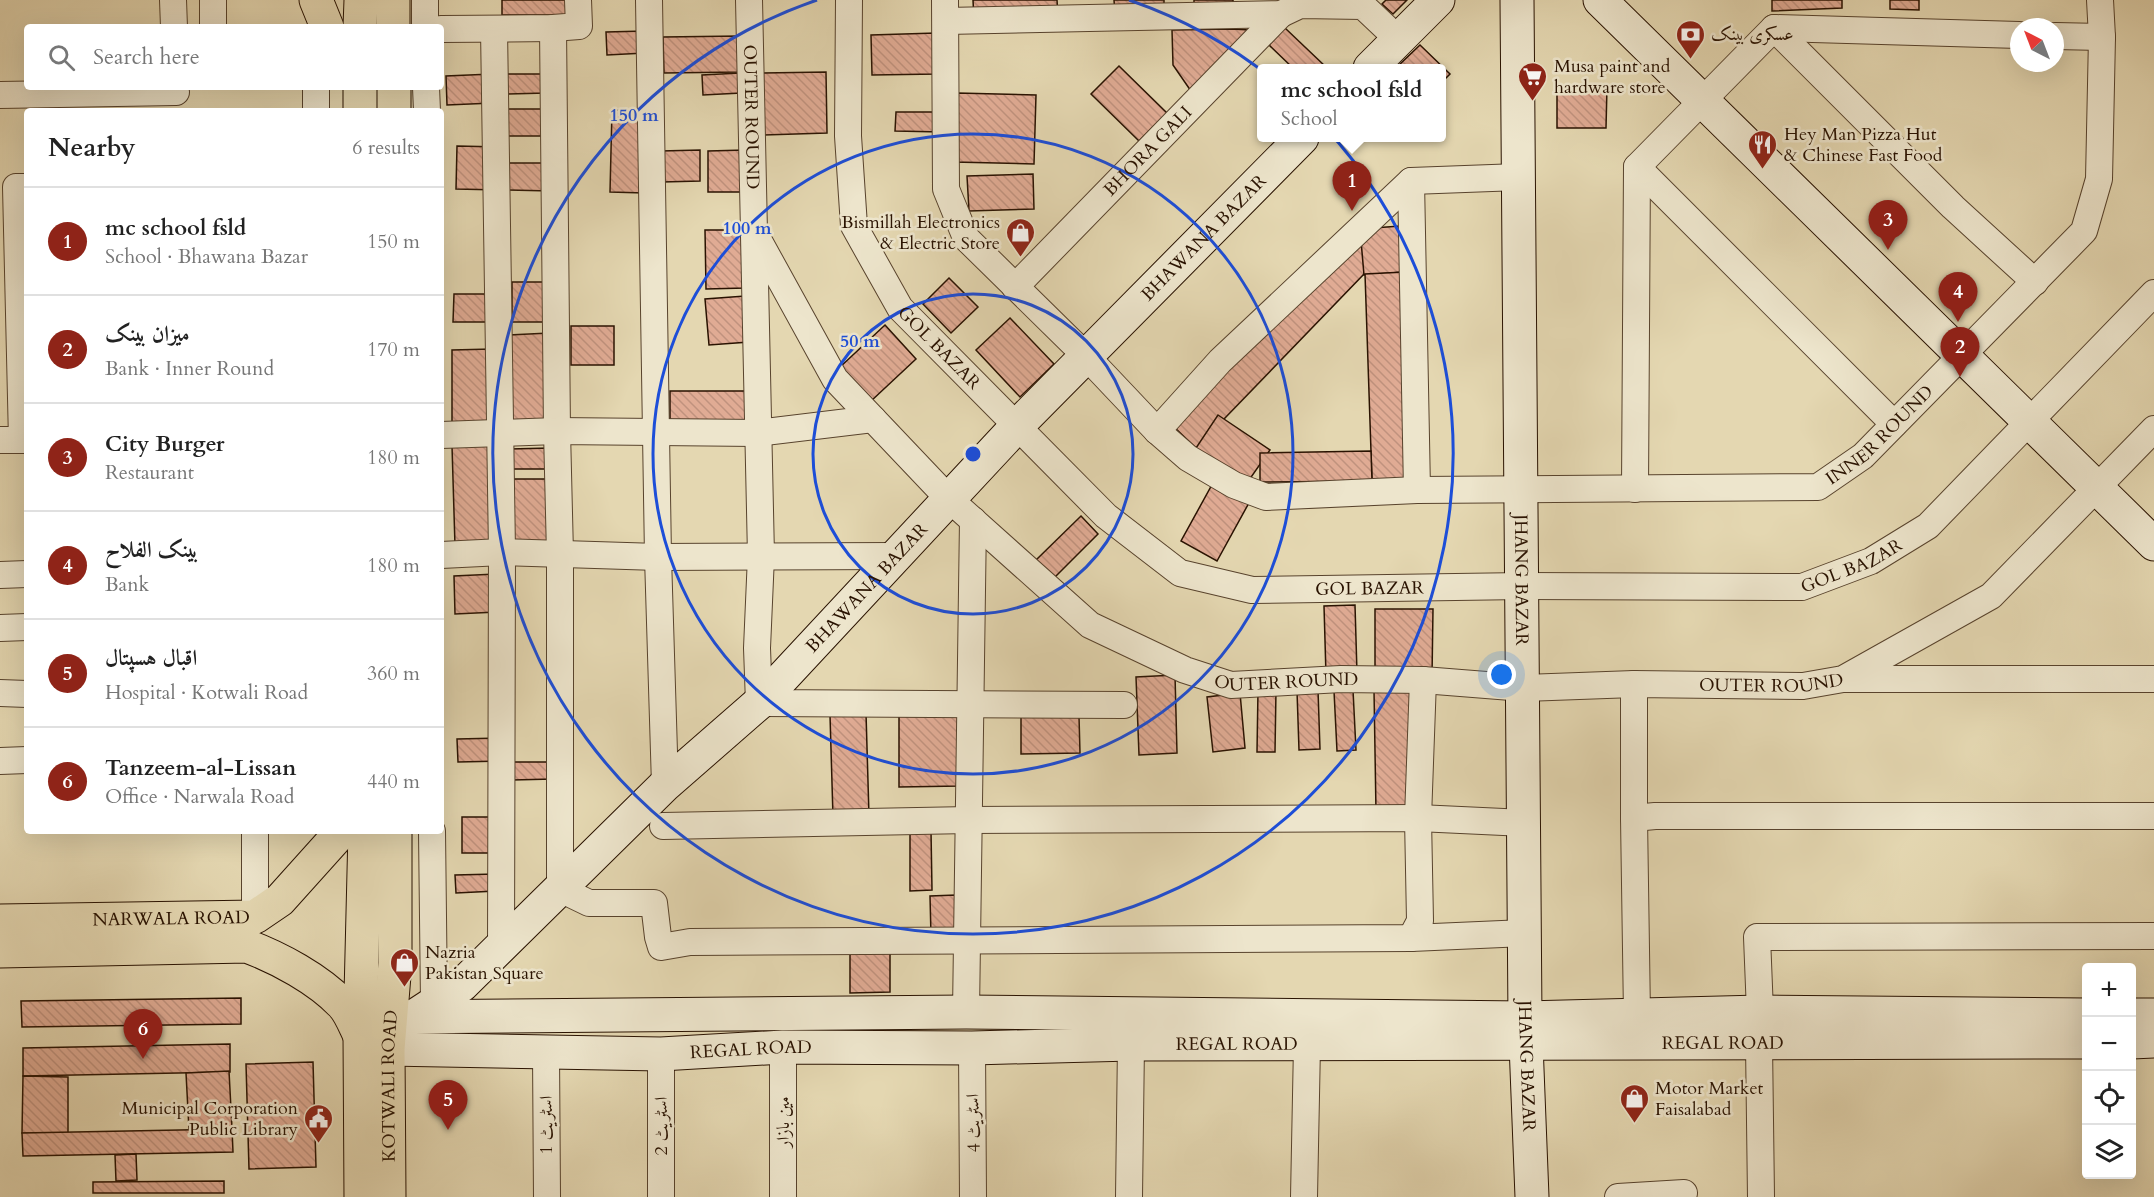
<!DOCTYPE html>
<html lang="en">
<head>
<meta charset="utf-8">
<style>
	:root { --surface:#fff; --page:#f2f2f2; --text:#222; --muted:#767676; --line:#e0e0e0; --accent:#8f2418 }
	body { margin:0; font-family:Cardo,Amiri,serif; background:var(--page); color:var(--text) }
	.controls { position:absolute; right:18px; bottom:18px; display:grid; overflow:hidden; border-radius:6px; box-shadow:0 6px 24px #0002 }
	.controls button { width:54px; height:54px; display:grid; place-items:center; padding:0; border:0; border-bottom:2px solid var(--line); background:var(--surface); color:var(--text); font:30px sans-serif }
	.compass { position:absolute; left:2010px; top:18px; width:54px; height:54px; border-radius:50%; background:var(--surface); box-shadow:0 6px 24px #0002; rotate:318deg }
	.you { position:absolute; left:1502px; top:675px; width:21px; height:21px; margin:-15px; border:4px solid #fff; border-radius:50%; background:#1a73e8; box-shadow:0 0 0 9px #1a73e833 }
	.badge { display:grid; place-items:center; width:39px; height:39px; border-radius:50%; background:var(--accent); color:#fff; font-size:20px; font-weight:700 }
	.pin { position:absolute; translate:-50% -50px; filter:drop-shadow(0 2px 3px #0008) }
	.pin::after { content:''; position:absolute; top:32px; width:21px; height:18px; background:inherit; clip-path:polygon(0 0,100% 0,50% 100%) }
	.popup { position:absolute; left:1257px; top:64px; width:189px; height:78px; box-sizing:border-box; display:grid; place-content:center; border-radius:6px; background:var(--surface); filter:drop-shadow(0 2px 4px #0005); font-size:20px; white-space:nowrap; color:var(--muted) }
	.popup b { font-size:22px; color:var(--text) }
	.popup::after { content:''; position:absolute; left:50%; top:100%; margin-left:-12px; border:12px solid transparent; border-top-color:var(--surface) }
	.list { margin:0; padding:0; list-style:none }
	h2 { display:flex; justify-content:space-between; align-items:center; height:78px; margin:0; padding:0 24px; font-size:26px }
	h2 small { font-size:20px; font-weight:400; color:var(--muted) }
	.list li { display:grid; grid-template-columns:39px 1fr auto; gap:18px; align-items:center; box-sizing:border-box; height:108px; padding:0 24px; border-top:2px solid var(--line) }
	.list b { display:block; font-size:22px; white-space:nowrap }
	.list p { margin:0; font-size:20px; white-space:nowrap; color:var(--muted) }
	.list em { font-size:20px; font-style:normal; color:var(--muted) }
	.icon { flex:none; width:33px; height:33px; fill:none; stroke:currentColor; stroke-width:2; stroke-linecap:round; stroke-linejoin:round }
	.map { position:relative; flex:none; width:2154px; height:1197px; overflow:hidden }
	.search { position:absolute; background:var(--surface); box-shadow:0 6px 24px #0002; left:24px; top:24px; width:420px; height:66px; display:flex; align-items:center; gap:15px; box-sizing:border-box; padding:0 21px; border-radius:6px; color:var(--muted); font-size:22px }
	.panel { position:absolute; background:var(--surface); box-shadow:0 6px 24px #0002; left:24px; top:108px; width:420px; height:726px; border-radius:6px }
	.map>svg:first-child { display:block }
	.building { fill:url(#building-back-hatch); stroke:#291201; stroke-width:1.5 }
	.lines { fill:none; stroke-linecap:round; stroke-linejoin:round }
	.street-casing { stroke:#58432d; stroke-width:28 }
	.secondary-casing { stroke:#291201; stroke-width:35 }
	.primary-casing { stroke:#291201; stroke-width:35 }
	.street { stroke:#ede5cc; stroke-width:26 }
	.secondary { stroke:#ede5cc; stroke-width:33 }
	.primary { stroke:#e4d7b1; stroke-width:33 }
	.ring { fill:none; stroke:#1d4ed8; stroke-width:3 }
	.labels { text-anchor:middle; stroke-width:5; stroke-linejoin:round; paint-order:stroke }
	.poi-label { font-size:18px; fill:#291201; stroke:#ede5cc; text-anchor:start }
	.street-label { font-size:18px; fill:#291201; stroke:#ede5cc }
	.centre { fill:#1d4ed8; stroke:#ede5cc; stroke-width:3 }
	.ring-label { font-size:18px; text-anchor:middle; font-weight:bold; fill:#1d4ed8; stroke:#ede5cc; stroke-width:5; stroke-linejoin:round; paint-order:stroke }
</style>
</head>
<body>
<div class="map">
<svg width="2154" height="1197" viewBox="0 0 2154 1197">
	<defs>
		<pattern id="building-back-hatch" width="6" height="6" patternUnits="userSpaceOnUse" patternTransform="scale(1.5)"><rect width="6" height="6" fill="#e0ab94"/><path d="M-1 5l2 2M0 0l6 6M5-1l2 2" fill="none" stroke="#c0927e"/></pattern>
	</defs>
	<rect width="100%" height="100%" fill="#e4d7b1"/>
	<filter id="stains"><feTurbulence type="fractalNoise" baseFrequency=".00333" numOctaves="4"/><feColorMatrix values="0 0 0 0 .2 0 0 0 0 .09 0 0 0 0 .02 0 0 0 .5 -.17"/></filter>
	<radialGradient id="worn" r=".72"><stop offset=".6" stop-color="#630" stop-opacity="0"/><stop offset="1" stop-color="#630" stop-opacity=".3"/></radialGradient>
	<!-- building -->
	<g class="building">
		<polygon points="502,0 571,0 570,15 502,15"/>
		<polygon points="973,0 1057,0 1058,16 974,20"/>
		<polygon points="1114,0 1164,0 1164,13 1115,14"/>
		<rect x="1194" y="0" width="39" height="15"/>
		<polygon points="1386,0 1407,0 1393,14 1382,4"/>
		<polygon points="1772,0 1842,0 1842,8 1772,11"/>
		<polygon points="1890,0 1919,0 1919,10 1890,9"/>
		<polygon points="1285,28 1327,68 1293,68 1269,45"/>
		<polygon points="1231,29 1252,30 1193,94 1173,65 1172,30"/>
		<polygon points="645,31 645,53 607,55 606,32"/>
		<polygon points="936,33 937,74 872,75 871,35"/>
		<polygon points="739,36 739,72 664,73 663,37"/>
		<polygon points="1420,45 1450,74 1442,82 1442,68 1401,68 1398,66"/>
		<polygon points="1119,66 1167,113 1139,141 1091,94"/>
		<polygon points="826,72 827,133 764,135 763,73"/>
		<polygon points="740,73 741,93 703,95 702,75"/>
		<polygon points="492,74 493,103 447,105 446,76"/>
		<polygon points="503,74 546,74 546,93 503,94"/>
		<polygon points="1557,87 1607,87 1606,128 1557,128"/>
		<polygon points="957,93 1036,95 1034,164 954,162"/>
		<rect x="506" y="109" width="49" height="27"/>
		<polygon points="612,110 647,111 644,193 610,192"/>
		<polygon points="896,112 942,112 942,132 895,131"/>
		<polygon points="457,146 500,147 500,190 456,189"/>
		<polygon points="700,150 700,181 662,182 661,151"/>
		<polygon points="745,150 745,192 708,192 708,151"/>
		<polygon points="506,163 551,163 551,191 505,190"/>
		<polygon points="1033,174 1034,209 969,211 967,176"/>
		<polygon points="1369,221 1393,244 1196,448 1173,426"/>
		<polygon points="1400,226 1403,272 1364,275 1360,229"/>
		<polygon points="705,230 745,230 745,288 706,289"/>
		<polygon points="1405,272 1412,479 1372,481 1365,274"/>
		<polygon points="949,278 978,307 951,333 923,304"/>
		<polygon points="512,282 549,282 550,322 512,322"/>
		<polygon points="454,294 494,294 494,322 453,322"/>
		<polygon points="745,296 749,342 709,345 705,299"/>
		<polygon points="1010,318 1054,364 1020,397 976,350"/>
		<polygon points="885,325 916,359 870,402 839,368"/>
		<rect x="571" y="326" width="43" height="39"/>
		<polygon points="549,333 552,424 512,426 509,335"/>
		<polygon points="492,349 492,427 452,427 452,350"/>
		<rect x="670" y="391" width="79" height="38"/>
		<polygon points="1218,415 1270,450 1247,483 1196,448"/>
		<polygon points="493,445 496,545 455,546 452,446"/>
		<polygon points="550,448 550,469 510,469 510,449"/>
		<polygon points="1371,451 1372,481 1260,482 1260,453"/>
		<polygon points="509,479 555,479 554,549 508,548"/>
		<polygon points="1214,481 1250,501 1217,561 1181,541"/>
		<polygon points="1081,516 1098,534 1053,579 1035,561"/>
		<polygon points="496,574 497,612 455,614 454,576"/>
		<polygon points="1355,605 1357,673 1326,675 1324,606"/>
		<polygon points="1375,609 1433,609 1432,677 1375,677"/>
		<polygon points="1175,675 1177,753 1139,755 1136,677"/>
		<polygon points="1412,689 1415,811 1376,812 1374,690"/>
		<polygon points="1258,690 1276,690 1275,752 1257,752"/>
		<polygon points="1318,690 1320,749 1299,750 1297,691"/>
		<polygon points="1353,690 1356,750 1337,751 1334,691"/>
		<polygon points="1240,693 1245,748 1213,752 1207,697"/>
		<polygon points="866,713 869,816 833,817 830,715"/>
		<polygon points="960,714 960,786 899,787 899,715"/>
		<polygon points="1079,716 1080,753 1021,754 1021,717"/>
		<polygon points="501,738 502,761 458,762 457,739"/>
		<polygon points="512,762 553,762 553,779 512,780"/>
		<polygon points="462,817 505,817 504,853 462,853"/>
		<polygon points="931,831 932,890 910,891 910,832"/>
		<polygon points="496,874 496,891 456,893 455,875"/>
		<polygon points="956,895 958,935 931,936 930,896"/>
		<polygon points="850,950 890,950 890,992 850,993"/>
		<polygon points="241,998 241,1024 22,1027 21,1001"/>
		<polygon points="230,1044 230,1072 23,1076 23,1048"/>
		<polygon points="313,1062 316,1167 249,1169 246,1064"/>
		<polygon points="229,1071 232,1128 189,1130 186,1073"/>
		<polygon points="23,1076 68,1077 68,1134 22,1133"/>
		<polygon points="232,1129 233,1152 23,1156 22,1133"/>
		<polygon points="136,1154 137,1180 116,1181 115,1155"/>
		<polygon points="224,1181 224,1193 93,1193 93,1182"/>
	</g>
	<g class="lines">
		<defs>
			<g id="street">
				<polyline points="173,0 174,27"/>
				<polyline points="213,0 213,27"/>
				<polyline points="425,0 425,27"/>
				<polyline points="649,0 658,557 665,785"/>
				<path id="s1" d="M749,0L754,232L835,379L948,498L1090,625L1185,670L1231,685L1341,679L1423,680L1524,688L1634,684L1803,686L1843,679L1991,596L2154,429"/>
				<path id="s2" d="M849,0L848,136L854,226L900,308L1106,516L1180,573L1252,590L1523,586L1802,587L1871,561L1928,526L2154,293"/>
				<path id="s3" d="M945,0L946,189L966,238L1086,356L1157,431L1188,458L1234,485L1266,497L1417,490L1818,487L1863,456L2084,231L2099,179L2102,37L2100,0"/>
				<polyline points="946,21 1281,14 1300,5 1363,6 1399,40"/>
				<polyline points="553,28 557,431 560,554 560,889 589,903 654,903 658,937 661,947 690,942 1411,938 1525,933"/>
				<polyline points="1774,28 1953,207 2035,282"/>
				<polyline points="441,29 553,28 579,26 578,0"/>
				<polyline points="494,29 502,552 501,948"/>
				<polyline points="2055,36 2102,37"/>
				<polyline points="426,87 427,111"/>
				<polyline points="0,95 176,92"/>
				<polyline points="316,111 316,87"/>
				<polyline points="1637,167 1894,424"/>
				<polyline points="1411,181 1417,490"/>
				<polyline points="754,236 761,556 757,648 759,703 1124,705"/>
				<path id="s4" d="M1015,287L1281,14"/>
				<polyline points="1157,431 1220,361 1411,181 1519,177"/>
				<polyline points="441,435 557,431 757,433 873,419"/>
				<polyline points="0,440 27,440"/>
				<polyline points="22,440 16,187 27,187"/>
				<polyline points="1635,489 1637,167 1774,28 2019,35"/>
				<polyline points="441,555 502,552 658,557 895,556"/>
				<polyline points="0,575 27,574"/>
				<polyline points="0,628 27,627"/>
				<polyline points="1844,679 2154,679"/>
				<polyline points="1634,684 1634,818 1637,1015"/>
				<polyline points="0,693 27,694"/>
				<polyline points="0,761 27,760"/>
				<polyline points="1634,818 1655,816 2154,816"/>
				<polyline points="663,826 969,820 1418,818 1525,823"/>
				<polyline points="255,831 255,917"/>
				<polyline points="432,831 434,1003"/>
				<polyline points="1411,938 1420,921 1418,818 1423,680"/>
				<polyline points="966,1012 973,520"/>
				<polyline points="1760,1012 1757,937 2154,936"/>
				<polyline points="1759,1044 1761,1197"/>
				<polyline points="972,1048 973,1197"/>
				<polyline points="546,1053 547,1197"/>
				<polyline points="661,1197 661,1054"/>
				<polyline points="783,1197 783,1047"/>
				<polyline points="1129,1197 1131,1044"/>
				<polyline points="1304,1197 1307,1045"/>
				<polyline points="1618,1197 1684,1193"/>
			</g>
			<g id="secondary">
				<path id="s5" d="M1517,0L1525,1018L1532,1197"/>
				<polyline points="1600,0 2154,544"/>
				<polyline points="1370,68 1438,0"/>
				<polyline points="2132,1015 2154,1015"/>
				<polyline points="392,1017 966,1012 1525,1018 1760,1012 2086,1015"/>
				<path id="s6" d="M413,1017L462,985L665,785L759,703L1017,426L1302,138"/>
				<polyline points="2132,1042 2154,1041"/>
				<path id="s7" d="M388,1049L661,1054L783,1047L972,1048L1131,1044L2086,1042"/>
			</g>
			<g id="primary">
				<polyline points="316,0 327,27"/>
				<polyline points="393,0 393,27"/>
				<polyline points="360,27 361,0"/>
				<polyline points="394,87 394,111"/>
				<polyline points="360,111 360,87"/>
				<path id="s8" d="M0,921L255,917L280,900L342,831"/>
				<path d="M0,951L247,946C279,958 318,979 342,1004C350,1012 355,1026 360,1036"/>
				<polyline points="361,1197 360,1036 365,831"/>
				<path id="s9" d="M389,1197L388,1049L395,963V831"/>
			</g>
		</defs>
		<!-- street casing -->
		<use href="#street" class="street-casing"/>
		<!-- secondary casing -->
		<use href="#secondary" class="secondary-casing"/>
		<!-- primary casing -->
		<use href="#primary" class="primary-casing"/>
		<!-- street -->
		<use href="#street" class="street"/>
		<!-- secondary -->
		<use href="#secondary" class="secondary"/>
		<!-- primary -->
		<use href="#primary" class="primary"/>
	</g>
	<!-- distance rings -->
	<g class="ring">
		<circle cx="973" cy="454" r="160"/>
		<circle cx="973" cy="454" r="320"/>
		<path d="M1129 0A480 480 0 1 1 817 0"/>
	</g>
	<!-- icons -->
	<defs>
		<symbol id="bank-pin" viewBox="-11 -11 22 30"><path d="M0 17L-7.5 6A9.5 9.5 0 1 1 7.5 6Z" fill="#8f2418" stroke="#ede5cc"/><path d="M-6-4H6V4H-6ZM0-2.3a2.3 2.3 0 1 0 0 4.6a2.3 2.3 0 1 0 0-4.6Z" fill="#fff"/></symbol>
		<symbol id="supermarket-pin" viewBox="-11 -11 22 30"><path d="M0 17L-7.5 6A9.5 9.5 0 1 1 7.5 6Z" fill="#8f2418" stroke="#ede5cc"/><path d="M-6-5.5h2.5l.6 2H6L4.5 2H-2.5L-4.4-4H-6ZM-1.5 3.2a1.3 1.3 0 1 0 .1 0ZM3 3.2a1.3 1.3 0 1 0 .1 0Z" fill="#fff"/></symbol>
		<symbol id="restaurant-pin" viewBox="-11 -11 22 30"><path d="M0 17L-7.5 6A9.5 9.5 0 1 1 7.5 6Z" fill="#8f2418" stroke="#ede5cc"/><path d="M-5-6h1v4h1v-4h1v4h1v-4h1v5L-1.5 .5V6h-2V.5L-5-1ZM5-6V6H3V1.5H1.5Q1.5-4 5-6Z" fill="#fff"/></symbol>
		<symbol id="shop-pin" viewBox="-11 -11 22 30"><path d="M0 17L-7.5 6A9.5 9.5 0 1 1 7.5 6Z" fill="#8f2418" stroke="#ede5cc"/><path d="M-5-2.5h2.3a2.7 3.5 0 0 1 5.4 0H5L5.5 6h-11ZM-1.5-2.5h3a1.5 2.3 0 0 0-3 0Z" fill="#fff"/></symbol>
		<symbol id="civic-pin" viewBox="-11 -11 22 30"><path d="M0 17L-7.5 6A9.5 9.5 0 1 1 7.5 6Z" fill="#8f2418" stroke="#ede5cc"/><path d="M-.6-6.5H3V-4.5H.6V-3L4-1V1h2V6H-6V1h2V-1L-.6-3ZM-1.2 2.5V6h2.4V2.5Z" fill="#fff"/></symbol>
	</defs>
	<g fill-rule="evenodd">
		<use href="#bank-pin" x="1674" y="18" width="33" height="45"/>
		<use href="#supermarket-pin" x="1516" y="60" width="33" height="45"/>
		<use href="#restaurant-pin" x="1746" y="128" width="33" height="45"/>
		<use href="#shop-pin" x="1004" y="216" width="33" height="45"/>
		<use href="#shop-pin" x="388" y="946" width="33" height="45"/>
		<use href="#shop-pin" x="1618" y="1082" width="33" height="45"/>
		<use href="#civic-pin" x="302" y="1102" width="33" height="45"/>
	</g>
	<g class="labels">
		<!-- poi labels -->
		<g class="poi-label">
			<text x="1711" y="40">عسکری بینک</text>
			<text x="1554" y="72">Musa paint and<tspan x="1554" dy="21">hardware store</tspan></text>
			<text x="1784" y="140">Hey Man Pizza Hut<tspan x="1784" dy="21">&amp; Chinese Fast Food</tspan></text>
			<text x="1000" y="228" text-anchor="end">Bismillah Electronics<tspan x="1000" dy="21">&amp; Electric Store</tspan></text>
			<text x="425" y="958">Nazria<tspan x="425" dy="21">Pakistan Square</tspan></text>
			<text x="1655" y="1094">Motor Market<tspan x="1655" dy="21">Faisalabad</tspan></text>
			<text x="298" y="1114" text-anchor="end">Municipal Corporation<tspan x="298" dy="21">Public Library</tspan></text>
		</g>
		<!-- street labels -->
		<g class="street-label">
			<text dy="6" stroke="none"><textPath href="#s1" startOffset="117">OUTER ROUND</textPath></text>
			<text dy="6" stroke="none"><textPath href="#s4" startOffset="190">BHORA GALI</textPath></text>
			<text dy="6" stroke="none"><textPath href="#s6" startOffset="1112">BHAWANA BAZAR</textPath></text>
			<text dy="6" stroke="none"><textPath href="#s2" startOffset="376">GOL BAZAR</textPath></text>
			<text dy="6" stroke="none"><textPath href="#s3" startOffset="1275">INNER ROUND</textPath></text>
			<text dy="6" stroke="none"><textPath href="#s2" startOffset="1384">GOL BAZAR</textPath></text>
			<text dy="6" stroke="none"><textPath href="#s5" startOffset="580">JHANG BAZAR</textPath></text>
			<text dy="6" stroke="none"><textPath href="#s6" startOffset="626">BHAWANA BAZAR</textPath></text>
			<text dy="6" stroke="none"><textPath href="#s2" startOffset="898">GOL BAZAR</textPath></text>
			<text dy="6" stroke="none"><textPath href="#s1" startOffset="963">OUTER ROUND</textPath></text>
			<text dy="6" stroke="none"><textPath href="#s1" startOffset="1449">OUTER ROUND</textPath></text>
			<text dy="6" stroke="none"><textPath href="#s8" startOffset="171">NARWALA ROAD</textPath></text>
			<text dy="6" stroke="none"><textPath href="#s7" startOffset="1335">REGAL ROAD</textPath></text>
			<text dy="6" stroke="none"><textPath href="#s7" startOffset="849">REGAL ROAD</textPath></text>
			<text dy="6" stroke="none"><textPath href="#s7" startOffset="363">REGAL ROAD</textPath></text>
			<text dy="6" stroke="none"><textPath href="#s5" startOffset="1066">JHANG BAZAR</textPath></text>
			<text dy="6" stroke="none"><textPath href="#s9" startOffset="111">KOTWALI ROAD</textPath></text>
			<text transform="translate(783 1122) rotate(-90)" y="6">مین بازار</text>
			<text transform="translate(973 1123) rotate(-91)" y="6">اسٹریٹ 4</text>
			<text transform="translate(546 1125) rotate(-90)" y="6">اسٹریٹ 1</text>
			<text transform="translate(661 1126) rotate(-90)" y="6">اسٹریٹ 2</text>
		</g>
	</g>
	<circle cx="973" cy="454" r="9" class="centre"/>
	<g class="ring-label">
		<text x="634" y="121">150 m</text>
		<text x="747" y="234">100 m</text>
		<text x="860" y="347">50 m</text>
	</g>
	<rect width="100%" height="100%" filter="url(#stains)"/>
	<rect width="100%" height="100%" fill="url(#worn)"/>
</svg>
<div class="controls">
<button>+</button>
<button>−</button>
<button><svg class="icon" aria-label="locate" viewBox="0 0 24 24"><circle cx="12" cy="12" r="6"/><path d="M12 2v4M12 18v4M2 12h4M18 12h4"/></svg></button>
<button><svg class="icon" aria-label="layers" viewBox="0 0 24 24"><path d="M12 4l9 5-9 5-9-5zM3 14l9 5 9-5"/></svg></button>
</div>
<svg class="compass" viewBox="-18 -18 36 36"><path d="M0-13l5 13h-10z" fill="#e53935"/><path d="M0 13l5-13h-10z" fill="#767676"/></svg>
<div class="you"></div>
<div class="pin badge" style="left:1352px;top:211px">1</div>
<div class="popup"><b>mc school fsld</b>School</div>
<div class="pin badge" style="left:1960px;top:377px">2</div>
<div class="pin badge" style="left:1888px;top:250px">3</div>
<div class="pin badge" style="left:1958px;top:322px">4</div>
<div class="pin badge" style="left:448px;top:1130px">5</div>
<div class="pin badge" style="left:143px;top:1059px">6</div>
<div class="search"><svg class="icon" aria-label="search" viewBox="0 0 24 24"><circle cx="10" cy="10" r="6"/><path d="M15 15l6 6"/></svg>Search here</div>
<section class="panel">
<h2>Nearby<small>6 results</small></h2>
<ul class="list">
<li><span class="badge">1</span><div><b>mc school fsld</b><p>School · Bhawana Bazar</p></div><em>150 m</em></li>
<li><span class="badge">2</span><div><b>میزان بینک</b><p>Bank · Inner Round</p></div><em>170 m</em></li>
<li><span class="badge">3</span><div><b>City Burger</b><p>Restaurant</p></div><em>180 m</em></li>
<li><span class="badge">4</span><div><b>بینک الفلاح</b><p>Bank</p></div><em>180 m</em></li>
<li><span class="badge">5</span><div><b>اقبال ہسپتال</b><p>Hospital · Kotwali Road</p></div><em>360 m</em></li>
<li><span class="badge">6</span><div><b>Tanzeem-al-Lissan</b><p>Office · Narwala Road</p></div><em>440 m</em></li>
</ul>
</section>
</div>
</body>
</html>
